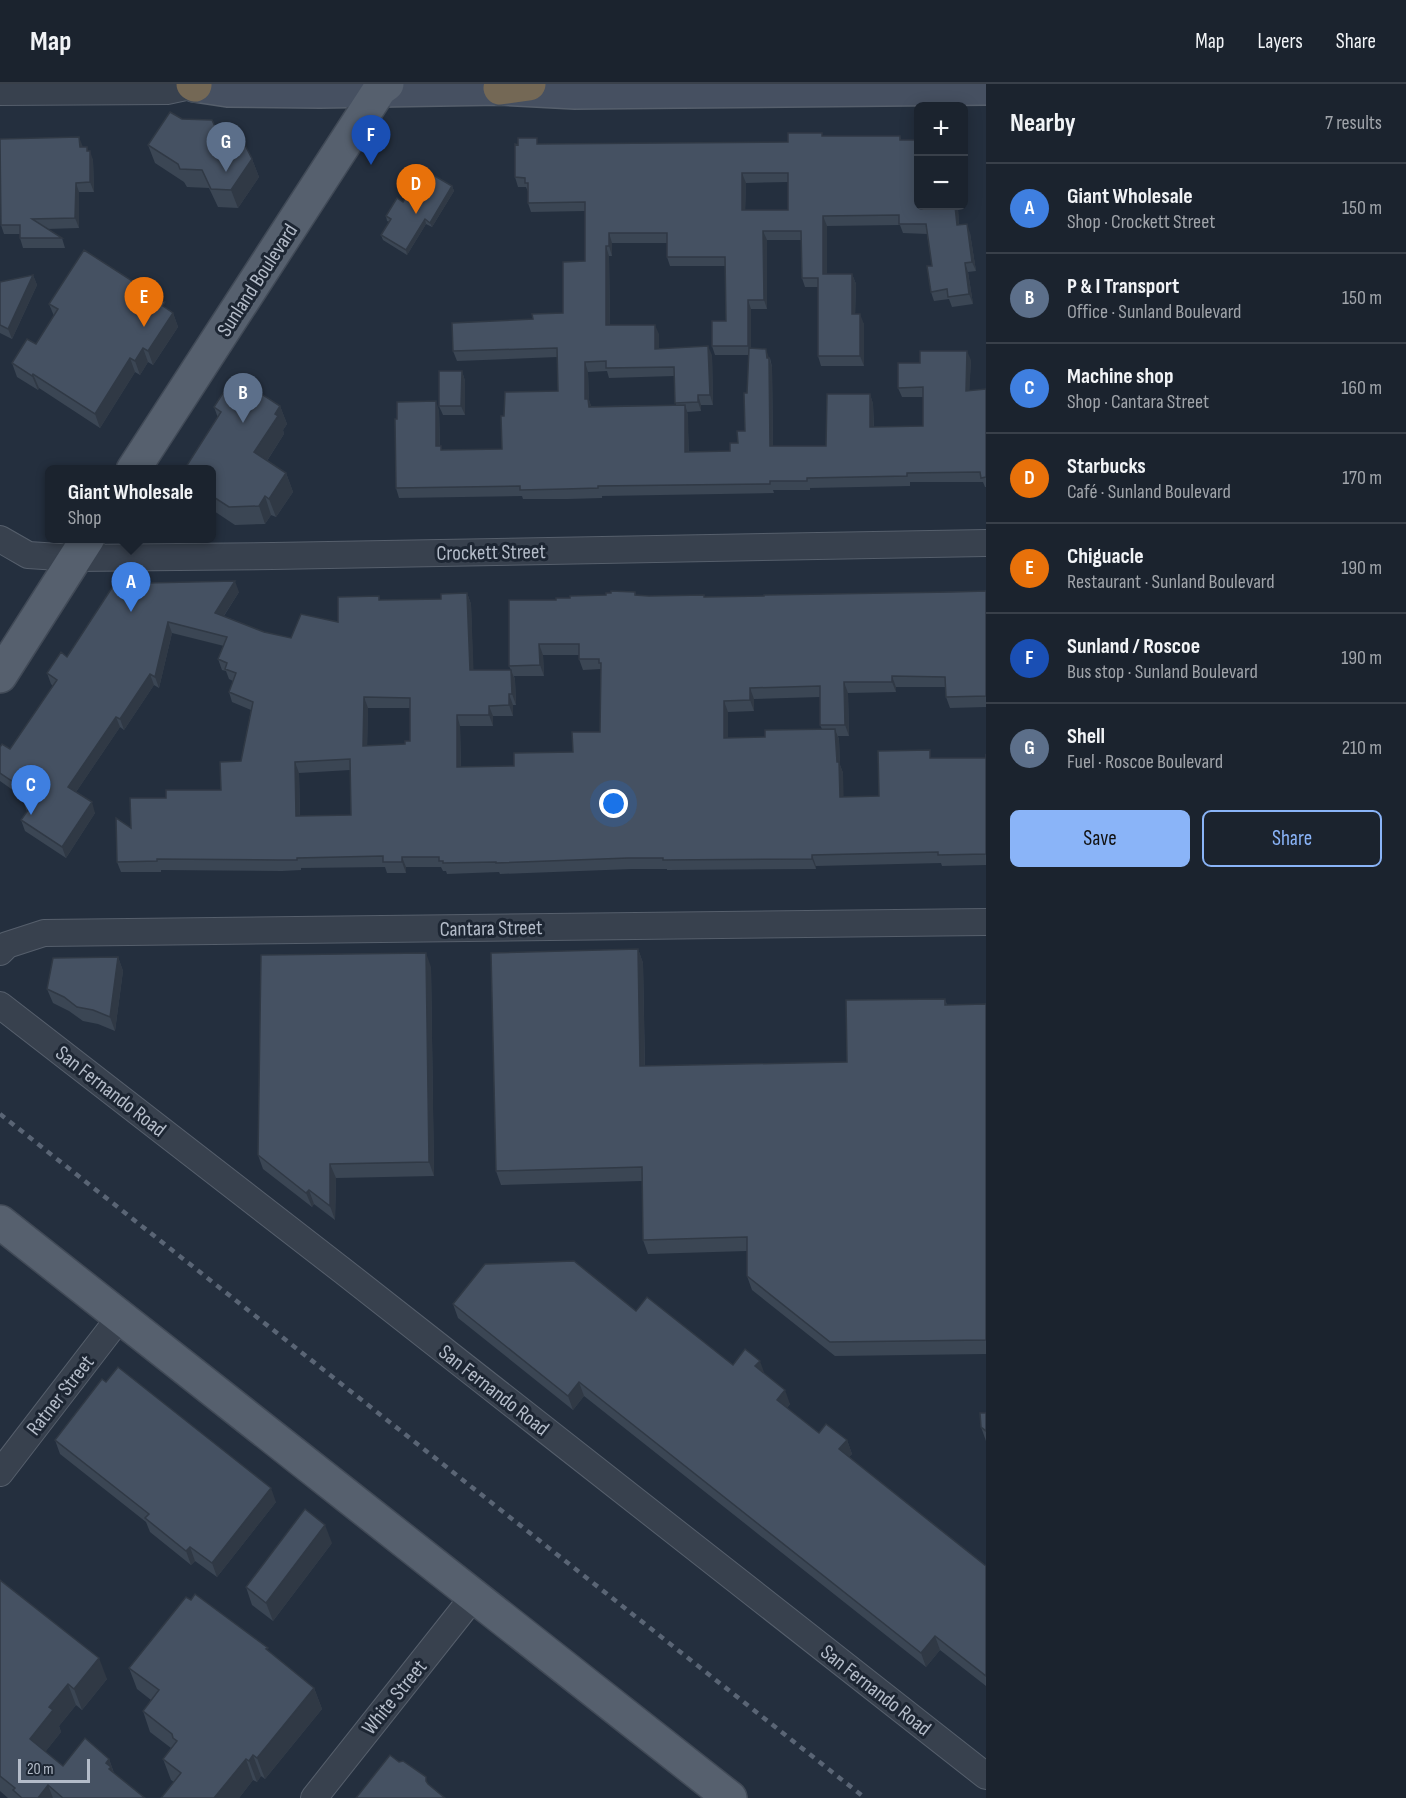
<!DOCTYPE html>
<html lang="en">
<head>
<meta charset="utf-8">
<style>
	:root { --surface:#1b232e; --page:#242b36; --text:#f1f3f6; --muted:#a0a4aa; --line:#39404a; --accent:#8ab4f8 }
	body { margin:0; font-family:"Sofia Sans Condensed",sans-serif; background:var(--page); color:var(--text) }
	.controls { position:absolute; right:18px; top:18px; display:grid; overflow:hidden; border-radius:9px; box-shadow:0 3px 15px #0003 }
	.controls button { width:54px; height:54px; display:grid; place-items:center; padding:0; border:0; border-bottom:2px solid var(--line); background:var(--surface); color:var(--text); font:30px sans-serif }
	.scale { position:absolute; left:18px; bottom:15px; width:72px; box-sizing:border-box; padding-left:6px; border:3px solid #b4bcc9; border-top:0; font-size:16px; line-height:21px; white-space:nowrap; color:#b4bcc9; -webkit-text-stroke:4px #1d2633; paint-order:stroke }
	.you { position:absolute; left:614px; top:720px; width:21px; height:21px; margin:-15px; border:4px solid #fff; border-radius:50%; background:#1a73e8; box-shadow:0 0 0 9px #1a73e833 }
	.badge { display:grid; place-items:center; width:39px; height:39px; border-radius:50%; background:var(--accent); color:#fff; font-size:20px; font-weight:700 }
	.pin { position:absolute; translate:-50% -50px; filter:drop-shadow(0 2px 3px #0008) }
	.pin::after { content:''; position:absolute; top:32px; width:21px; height:18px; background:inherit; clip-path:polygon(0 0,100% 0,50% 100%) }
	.popup { position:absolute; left:45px; top:381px; width:171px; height:78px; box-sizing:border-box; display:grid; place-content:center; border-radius:9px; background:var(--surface); filter:drop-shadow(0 2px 4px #0005); font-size:20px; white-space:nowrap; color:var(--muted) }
	.popup b { font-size:22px; color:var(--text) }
	.popup::after { content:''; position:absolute; left:50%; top:100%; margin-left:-12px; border:12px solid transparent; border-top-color:var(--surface) }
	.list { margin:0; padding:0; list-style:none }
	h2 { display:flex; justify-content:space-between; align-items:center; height:78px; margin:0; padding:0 24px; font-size:26px }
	h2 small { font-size:20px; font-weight:400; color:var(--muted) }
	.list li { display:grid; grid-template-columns:39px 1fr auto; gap:18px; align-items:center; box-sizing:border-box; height:90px; padding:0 24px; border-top:2px solid var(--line) }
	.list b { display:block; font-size:22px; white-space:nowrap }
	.list p { margin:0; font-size:20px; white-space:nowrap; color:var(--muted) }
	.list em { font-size:20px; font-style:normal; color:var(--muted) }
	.actions { display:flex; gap:12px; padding:18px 24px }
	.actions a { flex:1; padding:14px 0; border:2px solid var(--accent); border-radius:9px; text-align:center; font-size:21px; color:var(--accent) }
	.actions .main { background:var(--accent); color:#111 }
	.map { position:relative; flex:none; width:986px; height:1714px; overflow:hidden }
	header { display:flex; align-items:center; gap:36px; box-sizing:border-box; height:84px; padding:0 30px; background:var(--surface); border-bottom:2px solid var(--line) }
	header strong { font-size:28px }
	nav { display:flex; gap:33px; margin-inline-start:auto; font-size:21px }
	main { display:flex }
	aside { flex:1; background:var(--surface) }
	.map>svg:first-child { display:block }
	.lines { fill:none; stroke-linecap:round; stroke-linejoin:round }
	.street-casing { stroke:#565f6c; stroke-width:28 }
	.secondary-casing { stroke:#565f6c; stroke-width:36 }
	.primary-casing { stroke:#414a57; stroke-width:36 }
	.highway-casing { stroke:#434c59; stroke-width:36 }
	.street { stroke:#38414e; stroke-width:26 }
	.secondary { stroke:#465061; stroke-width:33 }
	.primary { stroke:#56606e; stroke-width:33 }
	.highway { stroke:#746855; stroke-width:33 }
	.rail { stroke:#5a6575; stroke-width:4.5; stroke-dasharray:6 6; stroke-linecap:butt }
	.wall { fill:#3b4654; fill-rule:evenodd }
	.shaded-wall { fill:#303945 }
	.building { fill:#455162; stroke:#303945; stroke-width:1.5; fill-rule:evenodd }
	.labels { text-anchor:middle; stroke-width:6; stroke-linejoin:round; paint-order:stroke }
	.street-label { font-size:21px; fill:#b4bcc9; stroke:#1d2633 }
</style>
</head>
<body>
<header>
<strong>Map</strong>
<nav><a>Map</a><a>Layers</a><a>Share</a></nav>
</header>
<main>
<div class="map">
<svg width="986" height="1714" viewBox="0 0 986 1714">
	<rect width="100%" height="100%" fill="#242f3e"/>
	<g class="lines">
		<defs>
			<g id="street">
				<polyline points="0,8 167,7 195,1"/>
				<polyline points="0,455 28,471 75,474 273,472 986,459"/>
				<polyline points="0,868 7,861 44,849 986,838"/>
				<polyline points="0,921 343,1187 986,1692"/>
				<polyline points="0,1389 120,1233"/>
				<polyline points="314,1714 474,1512"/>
			</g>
			<polyline id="secondary" points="195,1 228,6 320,7 500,4 575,8 986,4"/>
			<g id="primary">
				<polyline points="133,386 380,5 387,0"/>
				<polyline points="0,592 88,454"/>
				<polyline points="0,1138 730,1714"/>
			</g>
			<g id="highway">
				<polyline points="193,0 195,1"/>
				<polyline points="500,4 529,0"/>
			</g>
		</defs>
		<!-- street casing -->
		<use href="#street" class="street-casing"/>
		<!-- secondary casing -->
		<use href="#secondary" class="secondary-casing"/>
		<!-- primary casing -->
		<use href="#primary" class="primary-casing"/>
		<!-- highway casing -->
		<use href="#highway" class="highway-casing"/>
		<!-- street -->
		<use href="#street" class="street"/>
		<!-- secondary -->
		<use href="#secondary" class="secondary"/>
		<!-- primary -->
		<use href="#primary" class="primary"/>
		<!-- highway -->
		<use href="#highway" class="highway"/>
		<!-- rail -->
		<polyline class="rail" points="0,1030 865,1714"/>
	</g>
	<!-- wall -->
	<g class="wall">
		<polygon points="182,35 221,56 252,75 259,93 238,124 218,123 209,104 187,103 184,98 155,79 148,61"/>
		<path d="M823,52H900L918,122L958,125L959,141L970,149L976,187L968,188L973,220L952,223L949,215L934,217L931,208L932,182L927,150L903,149L900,141L827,142V190H852L856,200L855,230L864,240V282H821L818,272V203H805L802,194L801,156H767V225H751V264L770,274L772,283L773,362H826L870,310L873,320L874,343L923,342V313H902L898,304L920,279L971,276L969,307L986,305V403H985L983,398H910V402L810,404V406H773L774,409L602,412V414L568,415H523L522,412L399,414L396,404L439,326L440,362L442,366L502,365L504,332L558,307L557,273L457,277L453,267L533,235L563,229L585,177V127L531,128L528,119V108L526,103H518L515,93L518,61L788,58ZM788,98V126H745L746,99ZM612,159H667V173L670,182H726V237L712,262L715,271H749L745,347L738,359L730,367L689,368L687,328L701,327V321H713L712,271L659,265V250L610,241L609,172H612ZM607,287L609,294L674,292L676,321L591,322L589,316L588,288Z"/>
		<polygon points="0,55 83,63 88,67 93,76 94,108 79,108 79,144 47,145 62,154 65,164 23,164 20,154 20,150 4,150 1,141"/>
		<polygon points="452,102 454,107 432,143 426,140 407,171 383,156 381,151 390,138 387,137 386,132 403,118"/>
		<polygon points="33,191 37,201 12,255 0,249 0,198"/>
		<polygon points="49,220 168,225 173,229 178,243 153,281 148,278 140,291 135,288 100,344 39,304 38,306 17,293 12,279 36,260 54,232"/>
		<polygon points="462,287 465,297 465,331 443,331 439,322"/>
		<polygon points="280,322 287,340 283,346 284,350 267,377 286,389 293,408 276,433 271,431 265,440 235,441 214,427 212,431 212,386 218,334 214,323"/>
		<path d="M149,499L239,508L224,532L264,548L291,554L338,538L379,512L380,516L441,515L467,509L471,520L473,586H511L509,582L556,516L635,508L636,511L649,512L704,511V513L986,507V623L950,624L946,613V603H896V608L848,609L849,652H838L839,656L840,681L843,689V713L879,712L933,674H986V670V781L942,782L941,779L816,782V785L667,786V785H632L500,790L499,788L447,790L446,787H443L441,783H406V789H387L385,783L301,784V786L282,787L161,786V788H121L117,778L131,744L166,714L221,706L241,677L251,626L232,618L229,608L233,597L229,595L226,587L222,586L218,575L224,562L172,549L159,604L154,601L124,646L120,643L76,708L95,729L66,774L25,747L21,736L27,728L23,716L24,714L0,697V663L10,665L53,602L51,600L47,589L67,573ZM543,571H579V575L583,586L601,585L600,648L573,668L514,682L461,683L460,642H493V632H513V621H516L515,596L514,592H544ZM820,613V641L822,645L765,653L728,654V628L754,627V615ZM368,624H410V657L405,660L367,662ZM350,686L351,731L300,732L299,689Z"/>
		<polygon points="638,865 643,879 645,982 847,978 945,915 947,921 986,920 986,1270 835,1272 752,1206 747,1192 747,1167 648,1170 643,1156 642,1097 501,1101 496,1087"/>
		<polygon points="118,873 123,887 115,947 98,940 83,937 69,927 53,919 47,905"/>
		<polygon points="431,883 434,1092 336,1094 335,1136 314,1120 312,1123 263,1085 258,1071"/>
		<polygon points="453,1220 636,1227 733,1281 765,1290 790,1320 787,1324 819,1349 847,1356 852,1370 849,1373 986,1482 986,1602 940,1566 926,1583 584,1312 573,1326 458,1234"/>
		<polygon points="986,1329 986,1357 981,1343"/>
		<polygon points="55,1356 276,1418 217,1493 195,1477 191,1481 150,1448 146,1438 60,1370"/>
		<polygon points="332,1459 273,1537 252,1521 246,1503"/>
		<polygon points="0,1496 107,1595 82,1626 76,1621 59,1642 61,1648 45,1668 63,1682 109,1675 114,1689 145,1714 8,1714 0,1707"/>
		<polygon points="269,1567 314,1604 322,1625 265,1695 261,1692 257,1698 253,1696 239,1714 161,1714 174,1698 171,1696 163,1675 171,1664 150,1648 143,1627 151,1616 137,1605 129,1584"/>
	</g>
	<!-- shaded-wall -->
	<g class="shaded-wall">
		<polygon points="79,53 83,63 80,63"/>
		<polygon points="87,63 90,71 90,67 93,76 94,108 90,98"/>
		<polygon points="252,75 259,93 238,124 231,106"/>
		<polygon points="742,89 746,99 745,136 742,126"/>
		<polygon points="76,99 79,108 79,144 75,134"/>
		<polygon points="452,102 454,107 432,143 430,139"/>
		<polygon points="955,122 957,122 958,125 960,151 957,141"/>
		<polygon points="823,132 827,142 827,199 823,190"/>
		<polygon points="425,135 426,140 407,171 406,166"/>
		<polygon points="967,140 970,149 976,187 972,178"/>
		<polygon points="763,147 767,156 767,225 764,216"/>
		<polygon points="609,149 612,159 612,172 609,162"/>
		<polygon points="606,162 609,172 610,251 606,241"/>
		<polygon points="965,179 968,188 973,220 969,210"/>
		<polygon points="852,190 856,200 855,240 852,230"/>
		<polygon points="33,191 37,201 12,255 8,245"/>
		<polygon points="748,216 751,225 751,271 748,262"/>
		<polygon points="173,229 178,243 153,281 148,267"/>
		<polygon points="860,230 864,240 864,282 860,272"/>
		<polygon points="655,241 659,250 659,275 655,265"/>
		<polygon points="708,262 712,271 713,321 710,311"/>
		<polygon points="143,264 148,278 140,291 135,277"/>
		<polygon points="766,265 772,283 773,371 770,362"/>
		<polygon points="967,267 971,276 969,317 966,307"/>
		<polygon points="130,274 135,288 100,344 95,330"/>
		<polygon points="585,278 588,288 589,316 592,325 592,332 585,315"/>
		<polygon points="462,287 465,297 465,331 461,322"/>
		<polygon points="33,290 39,304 38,306 32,292"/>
		<polygon points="870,310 873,320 874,353 870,343"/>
		<polygon points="698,311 701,321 701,327 698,318"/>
		<polygon points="436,317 439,326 440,372 436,362"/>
		<polygon points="685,321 688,330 689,377 685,368"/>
		<polygon points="280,322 287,340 283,346 284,350 261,386 254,368"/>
		<polygon points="286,389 293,408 276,433 269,415"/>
		<polygon points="265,412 271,431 265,440 259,422"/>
		<polygon points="235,497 239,508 219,539 215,529"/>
		<polygon points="467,509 471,520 474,597 470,586"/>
		<polygon points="168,538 172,549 159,604 155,593"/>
		<polygon points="539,560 543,571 544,592 540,581"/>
		<polygon points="511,586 515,596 516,621 512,610"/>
		<polygon points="150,590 154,601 124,646 120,635"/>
		<polygon points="892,592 896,603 896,608 892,598"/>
		<polygon points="844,598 848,609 849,652 845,641"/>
		<polygon points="750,604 754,615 754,627 750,616"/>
		<polygon points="509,610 513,621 513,632 509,621"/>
		<polygon points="364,613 368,624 367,673 363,662"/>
		<polygon points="724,617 728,628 728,665 724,654"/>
		<polygon points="489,622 493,632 493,642 489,631"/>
		<polygon points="457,631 460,642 461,694 457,683"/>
		<polygon points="116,633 120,643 72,714 68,703"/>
		<polygon points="835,645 839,656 840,681 843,689 844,724 840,713 837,678"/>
		<polygon points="295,678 299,689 300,742 296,732"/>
		<polygon points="92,718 95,729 66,774 62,763"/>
		<polygon points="812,771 816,782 816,785 812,775"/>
		<polygon points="402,773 406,783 406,789 402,778"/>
		<polygon points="638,865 643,879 645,996 640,982"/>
		<polygon points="426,869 431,883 434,1092 429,1078"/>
		<polygon points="118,873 123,887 115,947 110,933"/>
		<polygon points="330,1080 336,1094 335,1136 330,1122"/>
		<polygon points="309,1106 314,1120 312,1123 306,1109"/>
		<polygon points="760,1277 765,1291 755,1282"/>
		<polygon points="579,1298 584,1312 573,1326 568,1312"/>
		<polygon points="785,1306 790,1320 782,1330 777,1316"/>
		<polygon points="847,1356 852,1370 844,1379 839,1365"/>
		<polygon points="271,1404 276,1418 217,1493 212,1479"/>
		<polygon points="325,1441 332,1459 273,1537 266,1519"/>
		<polygon points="190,1463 195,1477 191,1481 186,1467"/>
		<polygon points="935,1552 940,1566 926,1583 921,1569"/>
		<polygon points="99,1574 107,1595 82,1626 74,1605"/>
		<polygon points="68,1600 76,1621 59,1642 61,1648 38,1677 30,1655 49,1623"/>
		<polygon points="314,1604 322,1625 265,1695 257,1674"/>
		<polygon points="253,1671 261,1692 257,1698 249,1677"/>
		<polygon points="109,1675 116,1696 106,1679"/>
		<polygon points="246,1675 253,1696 239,1714 214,1714"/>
		<polygon points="48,1701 53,1714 38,1714"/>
	</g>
	<!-- building -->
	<g class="building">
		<polygon points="170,28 182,35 212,36 221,56 243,57 252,75 231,106 211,105 202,86 180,85 178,80 148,61"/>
		<path d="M788,49H822V52H900V56H918V122H955L957,141L967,140L972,178L965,179L969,210L948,213L947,205L931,208L927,182H932L926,140H899V131L823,132V190H852V230H860V272H818V194H802L801,147H763L764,216H748V262H712V237H726L725,173H667V149H609V162H606V241H655V265L708,262L710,311H698V318L675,319L674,283L606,284V277L585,278V315H588L589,323L685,321V368L730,367V359H738L737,347H745L744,309H747L749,264L766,265L767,274H769L770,362H826L827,310H870V343L923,342V303L898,304V279H920V267H967L966,307L986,305V393L981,394L980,388L907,389V392L807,394V397H770V400L598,402V404L565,405L520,406V402L396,404L395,335H397V318L436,317V362H441V366L502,365L501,332H504L505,308L558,307L557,264L453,267L452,239L533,235L532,230L563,229V178L585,177V118L528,119V99H525V94L515,93V60L518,61V54H537V60L788,58ZM742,89H788V126H742Z"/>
		<polygon points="79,53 80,63 87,63 87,67 90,67 90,98 76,99 75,134 32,135 62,154 20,154 20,141 1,141 0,55"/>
		<polygon points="423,85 452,102 430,139 425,135 406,166 381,151 391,135 386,132 397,114 403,118"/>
		<polygon points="84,166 165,218 163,222 173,229 148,267 143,264 135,277 130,274 95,330 33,290 32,292 12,279 27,255 36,260 58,225 49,220"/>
		<polygon points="33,191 8,245 0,241 0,198"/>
		<polygon points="439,287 462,287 461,322 439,322"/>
		<polygon points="234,292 280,322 275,330 278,332 254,368 286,389 269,415 265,412 259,422 229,423 212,412 212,386 184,386 221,328 214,323"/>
		<path d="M147,495V499L235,497L215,529L264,548L291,554L301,530L338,538V513L379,512V516L441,515V510L467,509L470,586H511L512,610H509V621L489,622V631H457V683L514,682V669L573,668L572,648H600L601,579H599V575H579V560H539L540,581L509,582V516H556V514H570V512L606,511V509H611V507L635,508V511L649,512L704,511V513L764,512V511L952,508L986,507V612L946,613L945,593L892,592V598H844L845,641H820V602L750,604V616L724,617V654L765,653V646L835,645L837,678H839L840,713L879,712L878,667L930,666V674H986V670V770L938,771V768L812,771V775L663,776V774H628L496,779V778L443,779V777H439V773H402V778H383V772L297,774V776H278L157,775V777L117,778L116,734L131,744L130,714H166V706H221L220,678L241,677L253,618L229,608L236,589L225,585L227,579L218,575L227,553L168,538L155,593L150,590L120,635L116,633L68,703L92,718L62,763L21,736L31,722L23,716L28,708L0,689V663L2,660L10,665L57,596L47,589L61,568L67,573L117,496ZM364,613L410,614V657H405V660L363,662ZM350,675L351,731L296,732L295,678Z"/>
		<polygon points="638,865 640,982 847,978 846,916 945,915 945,921 986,920 986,1256 830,1258 747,1192 747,1153 643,1156 642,1083 496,1087 491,869"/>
		<polygon points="426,869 429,1078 330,1080 330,1122 309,1106 306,1109 258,1071 261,871"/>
		<polygon points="118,873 110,933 93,926 77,923 64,913 47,905 53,874"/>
		<polygon points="574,1177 636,1227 647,1213 733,1281 745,1265 760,1277 755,1282 785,1306 777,1316 819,1349 826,1340 847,1356 839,1365 986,1482 986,1592 935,1552 921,1569 579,1298 568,1312 453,1220 485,1180"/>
		<polygon points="118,1283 271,1404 212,1479 190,1463 186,1467 145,1434 149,1430 55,1356 102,1295 106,1298"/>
		<polygon points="980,1329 986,1329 986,1347 981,1343"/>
		<polygon points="305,1425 325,1441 266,1519 246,1503"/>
		<polygon points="0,1496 99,1574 74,1605 68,1600 49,1623 53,1626 30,1655 63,1682 85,1654 109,1675 106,1679 111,1683 109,1685 145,1714 63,1714 48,1701 38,1714 22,1714 13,1706 15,1704 0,1692"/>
		<polygon points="195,1510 268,1564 266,1565 314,1604 257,1674 253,1671 249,1677 246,1675 214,1714 161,1714 181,1689 163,1675 177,1657 173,1654 172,1650 143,1627 159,1606 129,1584 186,1513 191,1516"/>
		<polygon points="390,1671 399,1678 403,1677 426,1693 426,1697 428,1700 445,1714 356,1714"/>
	</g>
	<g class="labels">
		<!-- street labels -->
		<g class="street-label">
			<text transform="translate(257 196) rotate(-57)" y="7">Sunland Boulevard</text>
			<text transform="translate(491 468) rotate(-1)" y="7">Crockett Street</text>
			<text transform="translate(491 844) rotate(-1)" y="7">Cantara Street</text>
			<text transform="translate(111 1007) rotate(38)" y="7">San Fernando Road</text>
			<text transform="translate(494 1306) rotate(38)" y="7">San Fernando Road</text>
			<text transform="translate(60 1311) rotate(-52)" y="7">Ratner Street</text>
			<text transform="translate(876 1606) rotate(38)" y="7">San Fernando Road</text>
			<text transform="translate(394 1613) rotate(-51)" y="7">White Street</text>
		</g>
	</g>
</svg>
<div class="controls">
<button>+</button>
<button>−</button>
</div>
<div class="scale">20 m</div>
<div class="you"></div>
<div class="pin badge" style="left:131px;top:528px;background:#3f7fe0">A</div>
<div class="popup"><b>Giant Wholesale</b>Shop</div>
<div class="pin badge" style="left:243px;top:339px;background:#5c6f8a">B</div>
<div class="pin badge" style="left:31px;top:731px;background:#3f7fe0">C</div>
<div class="pin badge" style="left:416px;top:130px;background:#e8710a">D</div>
<div class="pin badge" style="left:144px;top:243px;background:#e8710a">E</div>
<div class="pin badge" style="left:371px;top:81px;background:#1a4fb4">F</div>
<div class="pin badge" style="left:226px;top:88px;background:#5c6f8a">G</div>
</div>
<aside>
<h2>Nearby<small>7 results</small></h2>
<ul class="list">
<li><span class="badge" style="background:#3f7fe0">A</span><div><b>Giant Wholesale</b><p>Shop · Crockett Street</p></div><em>150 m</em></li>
<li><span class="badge" style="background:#5c6f8a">B</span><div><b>P &amp; I Transport</b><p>Office · Sunland Boulevard</p></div><em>150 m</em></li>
<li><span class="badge" style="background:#3f7fe0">C</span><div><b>Machine shop</b><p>Shop · Cantara Street</p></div><em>160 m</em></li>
<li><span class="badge" style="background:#e8710a">D</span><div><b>Starbucks</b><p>Café · Sunland Boulevard</p></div><em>170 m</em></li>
<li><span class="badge" style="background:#e8710a">E</span><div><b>Chiguacle</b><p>Restaurant · Sunland Boulevard</p></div><em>190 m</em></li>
<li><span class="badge" style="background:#1a4fb4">F</span><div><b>Sunland / Roscoe</b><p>Bus stop · Sunland Boulevard</p></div><em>190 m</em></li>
<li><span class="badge" style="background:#5c6f8a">G</span><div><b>Shell</b><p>Fuel · Roscoe Boulevard</p></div><em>210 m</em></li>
</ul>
<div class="actions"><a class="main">Save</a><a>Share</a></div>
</aside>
</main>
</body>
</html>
